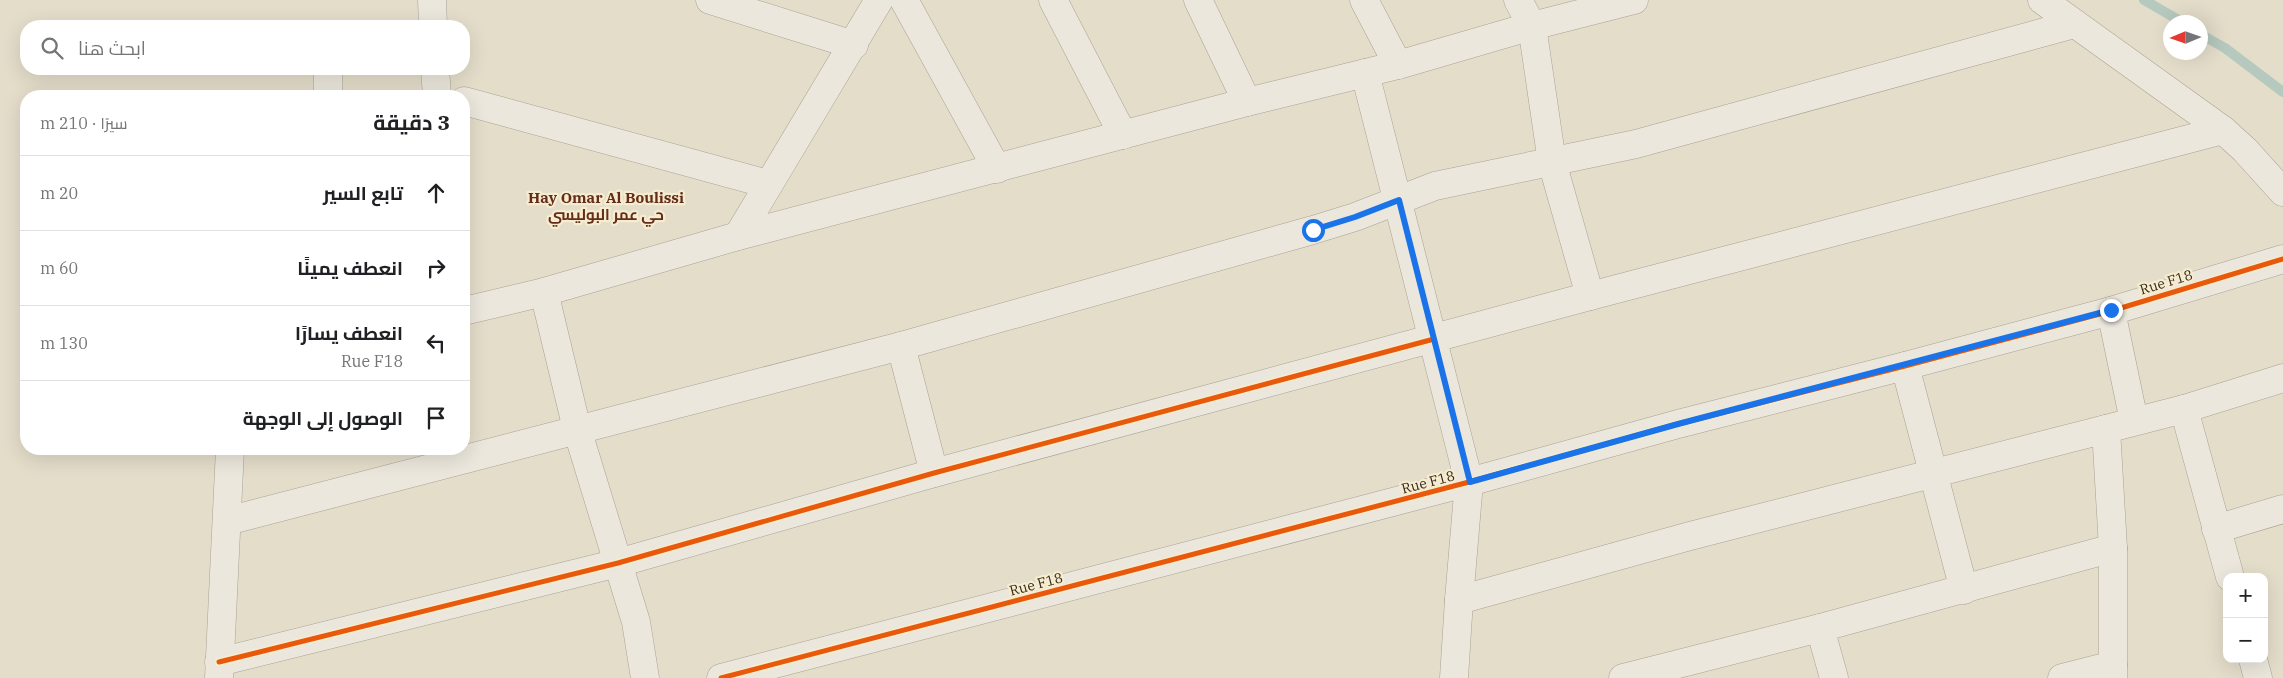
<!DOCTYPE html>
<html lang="ar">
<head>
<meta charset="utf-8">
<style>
	:root { --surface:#fff; --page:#f2f2f2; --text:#202124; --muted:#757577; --line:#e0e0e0 }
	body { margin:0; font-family:"IBM Plex Serif",Cairo,serif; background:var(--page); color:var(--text); direction:rtl }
	.controls { position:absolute; right:15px; bottom:15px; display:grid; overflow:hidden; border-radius:10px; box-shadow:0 5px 20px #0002 }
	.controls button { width:45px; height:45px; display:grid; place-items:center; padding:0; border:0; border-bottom:1px solid var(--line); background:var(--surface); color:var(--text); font:25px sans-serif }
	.compass { position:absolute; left:2163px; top:15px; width:45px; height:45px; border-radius:50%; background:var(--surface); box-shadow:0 5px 20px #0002; rotate:268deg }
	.stop { position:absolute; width:15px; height:15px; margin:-11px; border:4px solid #1a73e8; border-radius:50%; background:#fff }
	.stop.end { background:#1a73e8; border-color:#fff; box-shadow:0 1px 5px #0008 }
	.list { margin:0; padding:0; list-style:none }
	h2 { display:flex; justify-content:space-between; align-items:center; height:65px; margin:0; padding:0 20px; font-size:21px }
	h2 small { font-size:16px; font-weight:400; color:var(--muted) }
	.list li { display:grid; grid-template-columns:32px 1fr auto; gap:15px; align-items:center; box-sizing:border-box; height:75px; padding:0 20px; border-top:1px solid var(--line) }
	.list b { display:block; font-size:19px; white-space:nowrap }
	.list p { margin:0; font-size:16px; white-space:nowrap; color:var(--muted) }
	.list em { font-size:16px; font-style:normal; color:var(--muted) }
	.icon { flex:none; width:28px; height:28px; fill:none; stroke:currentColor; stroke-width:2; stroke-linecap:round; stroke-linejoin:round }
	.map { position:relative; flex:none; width:2283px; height:678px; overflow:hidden; direction:ltr }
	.search { position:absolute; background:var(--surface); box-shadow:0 5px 20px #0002; left:20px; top:20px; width:450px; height:55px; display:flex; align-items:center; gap:12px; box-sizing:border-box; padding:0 18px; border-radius:20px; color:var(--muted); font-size:19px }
	.panel { position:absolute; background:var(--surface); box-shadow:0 5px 20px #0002; left:20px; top:90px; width:450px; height:365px; border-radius:20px; direction:rtl }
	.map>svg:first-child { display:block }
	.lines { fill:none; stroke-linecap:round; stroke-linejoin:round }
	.stream { stroke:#b6c9be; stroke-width:10 }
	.minor-casing { stroke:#a9a294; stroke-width:29 }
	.minor { stroke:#ebe7dc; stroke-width:28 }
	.cycleway-casing { stroke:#f6eccf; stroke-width:8 }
	.cycleway { stroke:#e8590c; stroke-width:5 }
	.route { stroke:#1a73e8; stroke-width:6 }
	.labels { text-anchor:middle; stroke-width:4.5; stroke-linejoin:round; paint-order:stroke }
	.street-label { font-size:14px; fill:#372a1c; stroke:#f6eccf }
	.neighbourhood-label { font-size:15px; font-weight:bold; fill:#642c1a; stroke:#f6eccf }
</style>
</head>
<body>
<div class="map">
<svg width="2283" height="678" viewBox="0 0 2283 678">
	<rect width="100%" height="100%" fill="#e4ddca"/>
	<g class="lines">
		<!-- stream -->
		<g class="stream">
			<polyline points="2144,0 2182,22"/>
			<polyline points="2200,34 2225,48 2283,92"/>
		</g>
		<defs>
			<g id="minor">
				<polyline points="432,0 433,26"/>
				<polyline points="710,0 854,45"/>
				<polyline points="904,0 997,169"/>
				<polyline points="1053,0 1123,135"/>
				<polyline points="1198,0 1247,102"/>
				<polyline points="1364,0 1398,65"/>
				<polyline points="1518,0 1532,26 1552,162 1590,296"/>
				<polyline points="2042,0 2223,130 2245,150 2283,192"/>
				<polyline points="435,69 437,96"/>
				<polyline points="1365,73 1469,482 1459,600 1454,678"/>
				<polyline points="328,96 328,69"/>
				<polyline points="464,101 768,184"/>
				<polyline points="738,236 879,0"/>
				<polyline points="544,292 577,429 636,622 645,678"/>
				<polyline points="464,311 544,292 738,236 1247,102 1398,65 1532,26 1634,0"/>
				<polyline points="2111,311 2134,421"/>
				<polyline points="901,346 934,473"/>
				<polyline points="1905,366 1964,590"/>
				<polyline points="2184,409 2230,577"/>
				<polyline points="2106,429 2113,548 2113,678"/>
				<polyline points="227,521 901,346 1313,230 1355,217 1435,186 1636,144 2074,24"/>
				<polyline points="2216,529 2283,509"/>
				<polyline points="1459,600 1690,536 2184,409 2283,378"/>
				<polyline points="1820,628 1834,678"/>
				<polyline points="2253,659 2258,678"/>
				<polyline points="219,662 618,563 934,473 1590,296 2223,130"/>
				<polyline points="219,678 230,449"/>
				<polyline points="721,678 1469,482 1678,424 1905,366 2111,311 2283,259"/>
				<polyline points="1623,678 1820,628 2113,548"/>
				<polyline points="2062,678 2113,665"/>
			</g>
		</defs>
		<!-- minor casing -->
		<use href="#minor" class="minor-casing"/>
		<!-- minor -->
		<use href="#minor" class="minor"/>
		<defs>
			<g id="cycleway">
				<polyline points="219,662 618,563 934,473 1434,339"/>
				<polyline points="721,678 1469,482 1678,424 1905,366 2111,311 2283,259"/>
			</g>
		</defs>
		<!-- cycleway casing -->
		<use href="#cycleway" class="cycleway-casing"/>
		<!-- cycleway -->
		<use href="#cycleway" class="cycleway"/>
	</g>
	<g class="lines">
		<!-- route -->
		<polyline class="route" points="1313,230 1355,217 1399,200 1470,482 1678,424 2111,310"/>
	</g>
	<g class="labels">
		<!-- street labels -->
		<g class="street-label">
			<text transform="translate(2166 282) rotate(-17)" y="5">Rue F18</text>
			<text transform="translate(1428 482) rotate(-15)" y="5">Rue F18</text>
			<text transform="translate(1036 584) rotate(-15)" y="5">Rue F18</text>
		</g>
		<!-- neighbourhood labels -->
		<g class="neighbourhood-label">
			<text x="606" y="203">Hay Omar Al Boulissi<tspan x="606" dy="17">حي عمر البوليسي</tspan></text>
		</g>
	</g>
</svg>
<div class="controls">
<button>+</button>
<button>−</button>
</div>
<svg class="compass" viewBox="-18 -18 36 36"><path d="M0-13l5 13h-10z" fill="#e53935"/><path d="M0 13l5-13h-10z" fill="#757577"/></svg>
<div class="stop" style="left:1313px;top:230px"></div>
<div class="stop end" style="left:2111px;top:310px"></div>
<div class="search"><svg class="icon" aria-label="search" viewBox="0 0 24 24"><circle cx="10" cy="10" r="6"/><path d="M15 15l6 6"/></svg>ابحث هنا</div>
<section class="panel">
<h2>3 دقيقة<small>سيرًا · 210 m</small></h2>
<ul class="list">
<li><svg class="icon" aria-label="ahead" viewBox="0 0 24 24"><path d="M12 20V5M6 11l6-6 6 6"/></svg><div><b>تابع السير</b></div><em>20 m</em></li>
<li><svg class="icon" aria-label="right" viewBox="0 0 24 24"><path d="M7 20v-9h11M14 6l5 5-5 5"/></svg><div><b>انعطف يمينًا</b></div><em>60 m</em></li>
<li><svg class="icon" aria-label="left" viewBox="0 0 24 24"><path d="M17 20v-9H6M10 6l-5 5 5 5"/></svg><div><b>انعطف يسارًا</b><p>Rue F18</p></div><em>130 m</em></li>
<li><svg class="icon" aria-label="arrive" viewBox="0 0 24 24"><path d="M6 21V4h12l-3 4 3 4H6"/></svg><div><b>الوصول إلى الوجهة</b></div></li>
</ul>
</section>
</div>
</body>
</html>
